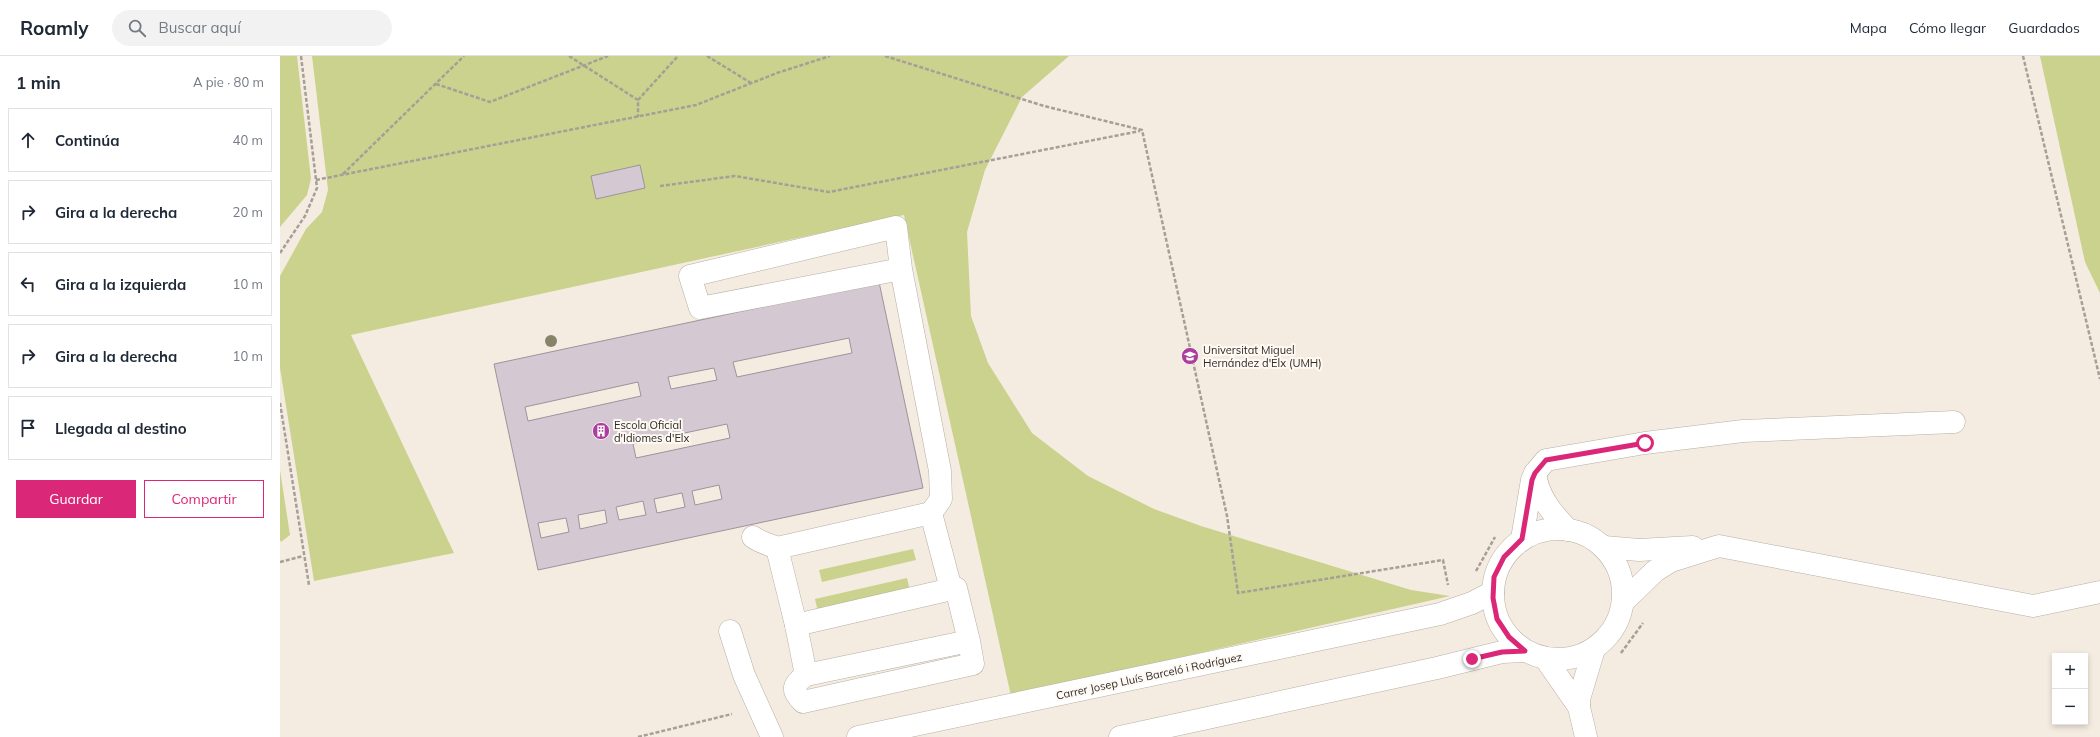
<!DOCTYPE html>
<html lang="es">
<head>
<meta charset="utf-8">
<style>
	:root { --surface:#fff; --page:#f2f2f3; --text:#1f2937; --muted:#747a83; --line:#e0e1e3; --accent:#db2777 }
	body { margin:0; font-family:Mulish,sans-serif; background:var(--page); color:var(--text) }
	.controls { position:absolute; right:12px; bottom:12px; display:grid; overflow:hidden; border-radius:0px; box-shadow:0 2px 6px #0003 }
	.controls button { width:36px; height:36px; display:grid; place-items:center; padding:0; border:0; border-bottom:1px solid var(--line); background:var(--surface); color:var(--text); font:20px sans-serif }
	.stop { position:absolute; width:12px; height:12px; margin:-9px; border:3px solid #db2777; border-radius:50%; background:#fff }
	.stop.end { background:#db2777; border-color:#fff; box-shadow:0 1px 4px #0008 }
	.list { margin:0; padding:0; list-style:none }
	h2 { display:flex; justify-content:space-between; align-items:center; height:52px; margin:0; padding:0 16px; font-size:17px }
	h2 small { font-size:13px; font-weight:400; color:var(--muted) }
	.list li { display:grid; grid-template-columns:26px 1fr auto; gap:12px; align-items:center; box-sizing:border-box; height:64px; margin:0 8px 8px; padding:0 8px; border:1px solid var(--line); border-radius:0px }
	.list b { display:block; font-size:15px; white-space:nowrap }
	.list em { font-size:13px; font-style:normal; color:var(--muted) }
	.actions { display:flex; gap:8px; padding:12px 16px }
	.actions a { flex:1; padding:9px 0; border:1px solid var(--accent); border-radius:0px; text-align:center; font-size:14px; color:var(--accent) }
	.actions .main { background:var(--accent); color:#fff }
	.icon { flex:none; width:22px; height:22px; fill:none; stroke:currentColor; stroke-width:2; stroke-linecap:round; stroke-linejoin:round }
	.map { position:relative; flex:none; width:1820px; height:681px; overflow:hidden }
	header { display:flex; align-items:center; gap:24px; box-sizing:border-box; height:56px; padding:0 20px; background:var(--surface); border-bottom:1px solid var(--line) }
	header strong { font-size:19px }
	nav { display:flex; gap:22px; margin-inline-start:auto; font-size:14px }
	.search { width:280px; height:36px; background:var(--page); display:flex; align-items:center; gap:10px; box-sizing:border-box; padding:0 14px; border-radius:22px; color:var(--muted); font-size:15px }
	main { display:flex }
	aside { flex:1; background:var(--surface) }
	.map>svg:first-child { display:block }
	.green { fill:#cad28d }
	.building { fill:#d4c9d2; stroke:#9d939b; fill-rule:evenodd }
	.lines { fill:none; stroke-linecap:round; stroke-linejoin:round }
	.minor-casing { stroke:#b7aea4; stroke-width:23 }
	.path { stroke:#a69f97; stroke-width:2.5; stroke-dasharray:4 2; stroke-linecap:butt }
	.minor { stroke:#fff; stroke-width:22 }
	.tree { fill:#858368 }
	.route { stroke:#db2777; stroke-width:5 }
	.labels { text-anchor:middle; stroke-width:4; stroke-linejoin:round; paint-order:stroke }
	.poi-label { font-size:11px; fill:#2e2a27; stroke:#fff9f3; text-anchor:start }
	.street-label { font-size:11px; fill:#2e2a27; stroke:#fff9f3 }
</style>
</head>
<body>
<header>
<strong>Roamly</strong>
<div class="search"><svg class="icon" aria-label="search" viewBox="0 0 24 24"><circle cx="10" cy="10" r="6"/><path d="M15 15l6 6"/></svg>Buscar aquí</div>
<nav><a>Mapa</a><a>Cómo llegar</a><a>Guardados</a></nav>
</header>
<main>
<aside>
<h2>1 min<small>A pie · 80 m</small></h2>
<ul class="list">
<li><svg class="icon" aria-label="ahead" viewBox="0 0 24 24"><path d="M12 20V5M6 11l6-6 6 6"/></svg><div><b>Continúa</b></div><em>40 m</em></li>
<li><svg class="icon" aria-label="right" viewBox="0 0 24 24"><path d="M7 20v-9h11M14 6l5 5-5 5"/></svg><div><b>Gira a la derecha</b></div><em>20 m</em></li>
<li><svg class="icon" aria-label="left" viewBox="0 0 24 24"><path d="M17 20v-9H6M10 6l-5 5 5 5"/></svg><div><b>Gira a la izquierda</b></div><em>10 m</em></li>
<li><svg class="icon" aria-label="right" viewBox="0 0 24 24"><path d="M7 20v-9h11M14 6l5 5-5 5"/></svg><div><b>Gira a la derecha</b></div><em>10 m</em></li>
<li><svg class="icon" aria-label="arrive" viewBox="0 0 24 24"><path d="M6 21V4h12l-3 4 3 4H6"/></svg><div><b>Llegada al destino</b></div></li>
</ul>
<div class="actions"><a class="main">Guardar</a><a>Compartir</a></div>
</aside>
<div class="map">
<svg width="1820" height="681" viewBox="0 0 1820 681">
	<rect width="100%" height="100%" fill="#f5ece1"/>
	<!-- green -->
	<g class="green">
		<polygon points="0,0 17,0 31,123 27,139 0,171"/>
		<polygon points="32,0 789,0 742,41 705,114 687,176 691,260 708,307 752,377 808,420 874,453 921,470 1131,534 1170,540 731,640 624,159 71,279 174,497 34,525 0,312 0,220 26,173 42,156 48,134"/>
		<polygon points="1760,0 1820,0 1820,237 1805,206"/>
		<polygon points="0,414 10,479 1,486 0,484"/>
		<polygon points="633,493 636,504 542,526 539,514"/>
		<polygon points="627,522 630,535 538,556 535,543"/>
	</g>
	<!-- building -->
	<g class="building">
		<polygon points="360,109 365,132 316,143 311,120"/>
		<path d="M599,226L643,432L258,514L214,308ZM569,282L572,297L457,321L453,306ZM434,312L437,324L391,333L388,321ZM358,326L361,340L248,365L245,351ZM447,368L450,382L356,402L353,388ZM439,429L442,443L415,449L412,435ZM402,437L405,451L377,457L374,443ZM363,445L366,459L339,464L336,451ZM325,454L327,467L300,473L298,459ZM286,462L289,476L261,482L258,467Z"/>
	</g>
	<g class="lines">
		<defs>
			<g id="minor">
				<polyline points="621,213 616,171 410,220 420,252 621,213 660,415 661,443 651,457"/>
				<path d="M1255,417C1258,441 1272,457 1288,474"/>
				<circle cx="1278" cy="538" r="65"/>
				<path d="M473,481C481,487 489,488 497,492L516,569L676,532L689,585L526,619C512,629 511,634 523,646L693,608L689,585"/>
				<polyline points="1242,483 1252,424 1255,417 1266,404 1365,387 1463,375 1674,366"/>
				<polyline points="1324,491 1359,494 1413,491"/>
				<polyline points="497,492 651,457 671,533"/>
				<polyline points="1343,546 1375,515 1391,505 1439,490 1753,550 1820,536"/>
				<polyline points="516,569 526,619"/>
				<polyline points="450,575 464,619 492,681"/>
				<polyline points="1265,602 1299,651"/>
				<polyline points="578,681 1160,558 1192,547 1213,536"/>
				<polyline points="840,681 1157,612 1222,596 1245,595"/>
				<polyline points="1306,681 1299,651 1299,643 1314,593"/>
			</g>
		</defs>
		<!-- minor casing -->
		<use href="#minor" class="minor-casing"/>
		<!-- path -->
		<g class="path">
			<polyline points="289,0 358,44 358,61"/>
			<polyline points="427,0 471,27"/>
			<polyline points="605,0 764,50 862,74 947,460 958,537 1163,504 1168,529"/>
			<polyline points="1743,0 1820,323"/>
			<polyline points="156,28 210,46 328,0"/>
			<polyline points="358,44 398,0"/>
			<polyline points="63,118 184,0"/>
			<polyline points="36,124 416,49 497,17 550,0"/>
			<polyline points="380,130 455,120 549,136 860,75"/>
			<polyline points="0,197 25,160 37,132 21,0"/>
			<polyline points="0,347 29,529"/>
			<polyline points="0,506 23,500"/>
			<polyline points="1196,515 1215,481"/>
			<polyline points="1341,597 1363,567"/>
			<polyline points="358,681 452,658"/>
		</g>
		<!-- minor -->
		<use href="#minor" class="minor"/>
	</g>
	<!-- trees -->
	<circle class="tree" cx="271" cy="285" r="6"/>
	<g class="lines">
		<!-- route -->
		<polyline class="route" points="1192,603 1222,596 1245,595 1229,581 1217,563 1213,542 1214,521 1224,501 1242,483 1252,424 1255,417 1266,404 1365,387"/>
	</g>
	<!-- icons -->
	<defs>
		<symbol id="university-disc" viewBox="-11 -11 22 22"><circle r="9.5" fill="#ac3e9d" stroke="#fff9f3"/><path d="M0-5L7-2L0 1L-7-2ZM-4 1L0 2.5L4 1V4Q0 6-4 4Z" fill="#fff"/></symbol>
		<symbol id="building-disc" viewBox="-11 -11 22 22"><circle r="9.5" fill="#ac3e9d" stroke="#fff9f3"/><path d="M-4-6H4V6H1V3H-1V6H-4ZM-2.5-4.3h1.7v1.8h-1.7ZM.8-4.3h1.7v1.8H.8ZM-2.5-1h1.7V.8h-1.7ZM.8-1h1.7V.8H.8Z" fill="#fff"/></symbol>
	</defs>
	<g fill-rule="evenodd">
		<use href="#university-disc" x="900" y="290" width="20" height="20"/>
		<use href="#building-disc" x="311" y="365" width="20" height="20"/>
	</g>
	<g class="labels">
		<!-- poi labels -->
		<g class="poi-label">
			<text x="923" y="298">Universitat Miguel<tspan x="923" dy="13">Hernández d'Elx (UMH)</tspan></text>
			<text x="334" y="373">Escola Oficial<tspan x="334" dy="13">d'Idiomes d'Elx</tspan></text>
		</g>
		<!-- street labels -->
		<g class="street-label">
			<text transform="translate(869 620) rotate(-12)" y="4">Carrer Josep Lluís Barceló i Rodríguez</text>
		</g>
	</g>
</svg>
<div class="controls">
<button>+</button>
<button>−</button>
</div>
<div class="stop" style="left:1365px;top:387px"></div>
<div class="stop end" style="left:1192px;top:603px"></div>
</div>
</main>
</body>
</html>
